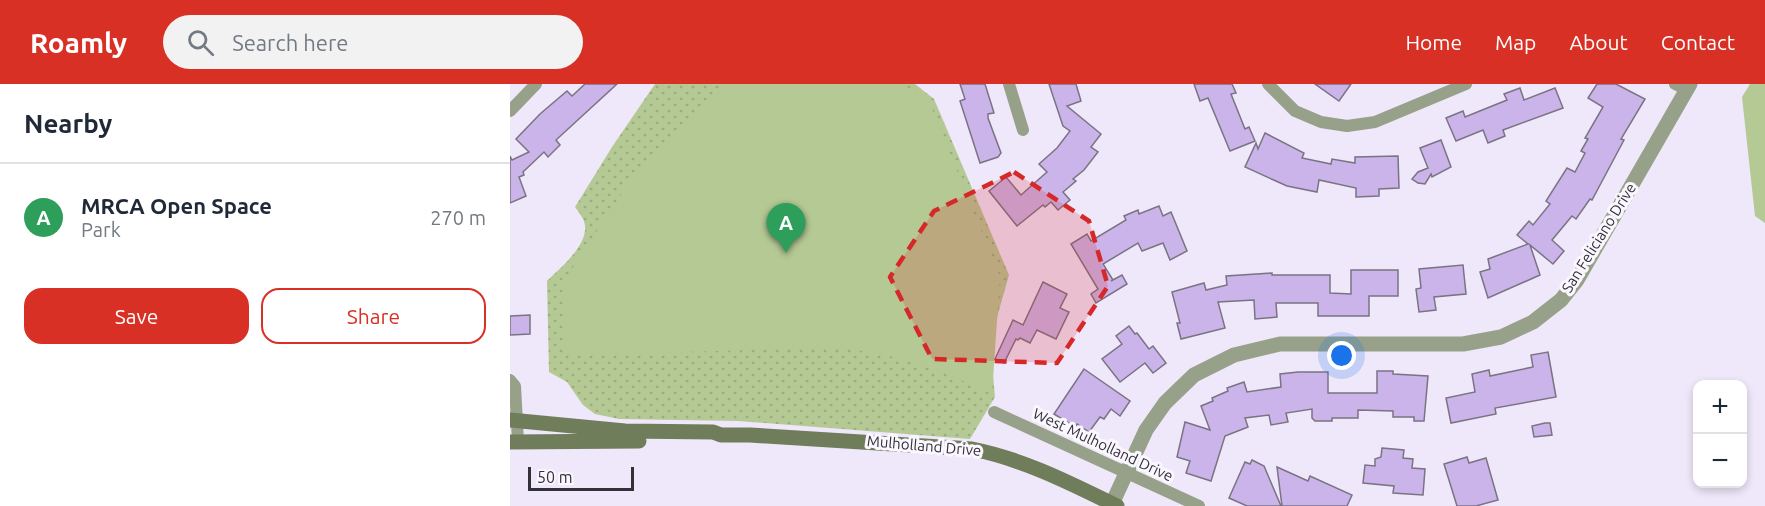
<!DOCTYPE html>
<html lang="en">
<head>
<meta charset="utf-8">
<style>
	:root { --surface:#fff; --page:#f2f2f3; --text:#1f2937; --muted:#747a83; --line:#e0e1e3; --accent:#d93025 }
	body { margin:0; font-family:Ubuntu,sans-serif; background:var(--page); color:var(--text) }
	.controls { position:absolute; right:18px; bottom:18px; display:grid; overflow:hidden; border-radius:12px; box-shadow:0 3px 9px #0003 }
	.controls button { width:54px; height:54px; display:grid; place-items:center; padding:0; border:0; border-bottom:2px solid var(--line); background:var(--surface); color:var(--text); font:30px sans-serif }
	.scale { position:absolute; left:18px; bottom:15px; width:106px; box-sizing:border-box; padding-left:6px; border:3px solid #333138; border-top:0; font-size:16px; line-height:21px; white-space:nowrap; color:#333138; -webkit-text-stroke:4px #faf7fe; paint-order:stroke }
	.you { position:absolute; left:832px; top:272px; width:21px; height:21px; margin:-15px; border:4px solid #fff; border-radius:50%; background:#1a73e8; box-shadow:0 0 0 9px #1a73e833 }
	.badge { display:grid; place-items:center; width:39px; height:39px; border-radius:50%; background:var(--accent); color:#fff; font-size:20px; font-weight:700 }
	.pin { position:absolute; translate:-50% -50px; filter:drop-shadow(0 2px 3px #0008) }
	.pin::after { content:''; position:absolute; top:32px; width:21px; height:18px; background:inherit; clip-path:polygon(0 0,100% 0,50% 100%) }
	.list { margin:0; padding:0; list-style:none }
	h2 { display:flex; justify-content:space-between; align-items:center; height:78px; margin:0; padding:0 24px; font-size:26px }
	h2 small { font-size:20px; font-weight:400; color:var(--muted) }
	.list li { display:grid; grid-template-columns:39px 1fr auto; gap:18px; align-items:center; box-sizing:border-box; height:108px; padding:0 24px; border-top:2px solid var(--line) }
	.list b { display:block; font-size:22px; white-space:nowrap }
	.list p { margin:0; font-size:20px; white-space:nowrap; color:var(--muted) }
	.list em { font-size:20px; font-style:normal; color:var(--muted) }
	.actions { display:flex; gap:12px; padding:18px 24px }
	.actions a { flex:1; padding:14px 0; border:2px solid var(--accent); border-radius:18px; text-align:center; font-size:21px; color:var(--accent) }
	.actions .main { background:var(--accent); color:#fff }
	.icon { flex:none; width:33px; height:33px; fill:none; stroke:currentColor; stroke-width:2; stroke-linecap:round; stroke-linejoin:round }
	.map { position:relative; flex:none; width:1255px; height:422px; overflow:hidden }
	header { display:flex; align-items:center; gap:36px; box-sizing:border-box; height:84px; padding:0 30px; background:var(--accent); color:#fff }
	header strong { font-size:28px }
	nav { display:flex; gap:33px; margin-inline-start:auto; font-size:21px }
	.search { width:420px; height:54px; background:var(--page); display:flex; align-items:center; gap:15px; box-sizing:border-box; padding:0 21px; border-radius:33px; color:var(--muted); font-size:22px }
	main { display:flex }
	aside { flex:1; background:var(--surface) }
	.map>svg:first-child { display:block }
	.grass { fill:url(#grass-dots) }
	.park { fill:#b4c994 }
	.building { fill:#cbb4e9; stroke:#7a7383; stroke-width:1.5 }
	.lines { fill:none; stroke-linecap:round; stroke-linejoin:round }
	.minor { stroke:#97a18a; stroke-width:12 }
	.tertiary { stroke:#97a18a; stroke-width:15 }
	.secondary { stroke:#6f7d5b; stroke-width:15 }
	.marked { fill:#d62828; fill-opacity:0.2; stroke:#d62828; stroke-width:4.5; stroke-dasharray:12 8; stroke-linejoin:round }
	.labels { text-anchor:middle; stroke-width:6; stroke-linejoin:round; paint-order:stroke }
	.street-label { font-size:15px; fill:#333138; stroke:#faf7fe }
</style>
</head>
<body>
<header>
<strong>Roamly</strong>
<div class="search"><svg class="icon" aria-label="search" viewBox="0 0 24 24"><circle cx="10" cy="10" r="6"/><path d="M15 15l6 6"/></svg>Search here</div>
<nav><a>Home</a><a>Map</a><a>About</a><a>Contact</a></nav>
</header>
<main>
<aside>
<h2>Nearby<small></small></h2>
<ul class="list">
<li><span class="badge" style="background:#2e9e5b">A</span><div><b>MRCA Open Space</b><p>Park</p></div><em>270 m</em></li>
</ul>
<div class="actions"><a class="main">Save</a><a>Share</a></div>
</aside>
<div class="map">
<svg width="1255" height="422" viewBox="0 0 1255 422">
	<defs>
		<pattern id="grass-dots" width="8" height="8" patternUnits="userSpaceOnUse" patternTransform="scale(1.5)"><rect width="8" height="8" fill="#b4c994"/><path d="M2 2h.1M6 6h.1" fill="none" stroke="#9bad80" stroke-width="1.8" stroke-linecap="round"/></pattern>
	</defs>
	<rect width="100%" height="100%" fill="#efe7fa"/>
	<!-- grass -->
	<path class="grass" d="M145,0H405L424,15L499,191L480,258L485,313L460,355L228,337L109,335L85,330L73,321L57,298L39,288L37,197C50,184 84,157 73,135C71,131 68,127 65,123L102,63Z"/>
	<!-- park -->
	<g class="park">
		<path d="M219,0H391L418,15L490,193L482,310C426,284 384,268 322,264L56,271L52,200L112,109L128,89L198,18Z"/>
		<polygon points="1240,0 1255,0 1255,139 1245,132 1232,13"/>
	</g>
	<!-- building -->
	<g class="building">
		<polygon points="75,0 107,0 46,56 50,61 38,73 34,68 13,88 14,91 9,93 16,112 0,119 0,72 2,76 19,68 6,55 30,30 57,7 62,12"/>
		<polygon points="450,0 475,0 484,29 478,30 478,34 491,69 488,73 470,79 450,17 455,15"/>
		<polygon points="539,0 566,0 571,17 557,22 591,50 581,63 588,68 574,86 563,95 566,97 553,108 560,116 548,126 541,118 535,123 533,121 507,142 479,107 496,93 511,111 537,88 529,80 547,64 560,47 553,42"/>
		<polygon points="684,0 722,0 726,9 721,10 735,45 739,43 745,57 720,67 698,14 690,17"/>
		<polygon points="805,0 841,0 829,17"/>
		<polygon points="1087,0 1106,0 1135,15 1111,55 1114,56 1082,116 1080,115 1066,135 1062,132 1042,156 1054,167 1043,180 1020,161 1030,191 978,214 970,188 980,185 978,175 1018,160 1007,151 1019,137 1023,141 1040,120 1036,117 1057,84 1065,88 1075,69 1071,67 1078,55 1075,54 1093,23 1078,14"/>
		<polygon points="1010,4 1014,16 1045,4 1053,24 993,46 995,52 978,59 973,46 946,57 936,34 953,27 955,33 997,16 994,10"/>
		<polygon points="755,49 794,69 792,74 821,80 822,75 845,79 845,73 888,72 889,104 869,105 869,112 846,113 846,104 809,96 807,108 777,102 735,83 746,59 748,65"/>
		<polygon points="931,56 941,83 922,93 921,90 915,100 908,99 902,95 908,88 918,84 910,64"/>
		<polygon points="649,122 653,132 661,128 677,167 660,176 653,159 632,167 628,159 593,180 603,196 601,197 612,191 617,200 586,219 581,210 588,205 561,160 577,150 581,157 616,136 614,132 628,126 629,130"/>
		<polygon points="953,181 956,210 924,213 926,226 909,228 906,205 911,204 909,185"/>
		<polygon points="841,186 888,186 888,212 859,212 859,232 808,232 808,219 766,219 767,233 745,235 744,216 708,218 715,244 671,255 667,239 670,239 662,208 694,199 696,206 717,201 716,192 762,189 762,191 820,191 820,209 841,210"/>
		<polygon points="533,198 557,210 550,224 559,228 546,255 527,246 520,259 510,254 508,256 506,255 494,279 485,275 503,236 513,241"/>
		<polygon points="20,231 20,250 0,251 0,232"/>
		<polygon points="619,242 625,250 627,249 639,265 643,262 656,279 643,289 635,279 610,298 592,275 612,260 606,252"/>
		<polygon points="1038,268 1046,313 985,324 986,330 941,339 936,314 965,308 962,290 979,286 980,292 1023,283 1021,271"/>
		<polygon points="574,285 620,317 610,332 601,325 594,335 590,333 579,348 567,340 565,343 544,330"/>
		<polygon points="867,287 883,287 883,290 918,292 914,337 904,337 904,333 883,333 883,327 848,326 848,334 822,334 822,337 805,337 802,334 802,325 776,329 778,338 761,341 759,331 735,334 738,343 715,352 701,397 676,389 680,377 667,373 675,338 700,346 691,322 703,317 702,314 718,307 717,304 734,298 737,308 771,303 770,290 788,288 818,288 818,309 867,309"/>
		<polygon points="1035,339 1040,339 1042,351 1024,353 1022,342"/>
		<polygon points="872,364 894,366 893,374 903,375 902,384 915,385 913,411 883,409 884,402 853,399 855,381 865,382 865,375 871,373"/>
		<polygon points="957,373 959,379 976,374 988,416 966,422 947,422 934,380"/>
		<polygon points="742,376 754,382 771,422 737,422 719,414 735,378 740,380"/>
		<polygon points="767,383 798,397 800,392 842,411 837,422 772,422"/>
	</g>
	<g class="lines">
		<!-- minor -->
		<g class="minor">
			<polyline points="499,0 513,46"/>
			<polyline points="758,0 785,27 811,38 837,42 865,38 956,0"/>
			<polyline points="1165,0 1177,6"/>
			<polyline points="0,27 26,0"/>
			<polyline points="0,296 5,302 8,357"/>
			<polyline points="484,328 689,422"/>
		</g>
		<!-- tertiary -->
		<polyline class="tertiary" points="602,420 636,346 655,319 684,291 724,271 770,260 953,260 991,253 1023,238 1051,216 1067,196 1180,0"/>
		<!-- secondary -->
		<g class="secondary">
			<path d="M0,336L115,347L203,348L211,351H240L462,365C513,375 560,399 607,422"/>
			<polyline points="0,358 129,357"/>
		</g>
	</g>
	<!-- marked area -->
	<path class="marked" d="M504,88L579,137L598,202L547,279L422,275L380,193L424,127Z"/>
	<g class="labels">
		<!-- street labels -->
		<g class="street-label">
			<text transform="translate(1089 154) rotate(-58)" y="5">San Feliciano Drive</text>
			<text transform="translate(593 361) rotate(25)" y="5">West Mulholland Drive</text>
			<text transform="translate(414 362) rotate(5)" y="5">Mulholland Drive</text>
		</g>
	</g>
</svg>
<div class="controls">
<button>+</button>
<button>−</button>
</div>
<div class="scale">50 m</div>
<div class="you"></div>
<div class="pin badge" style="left:276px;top:169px;background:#2e9e5b">A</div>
</div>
</main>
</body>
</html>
